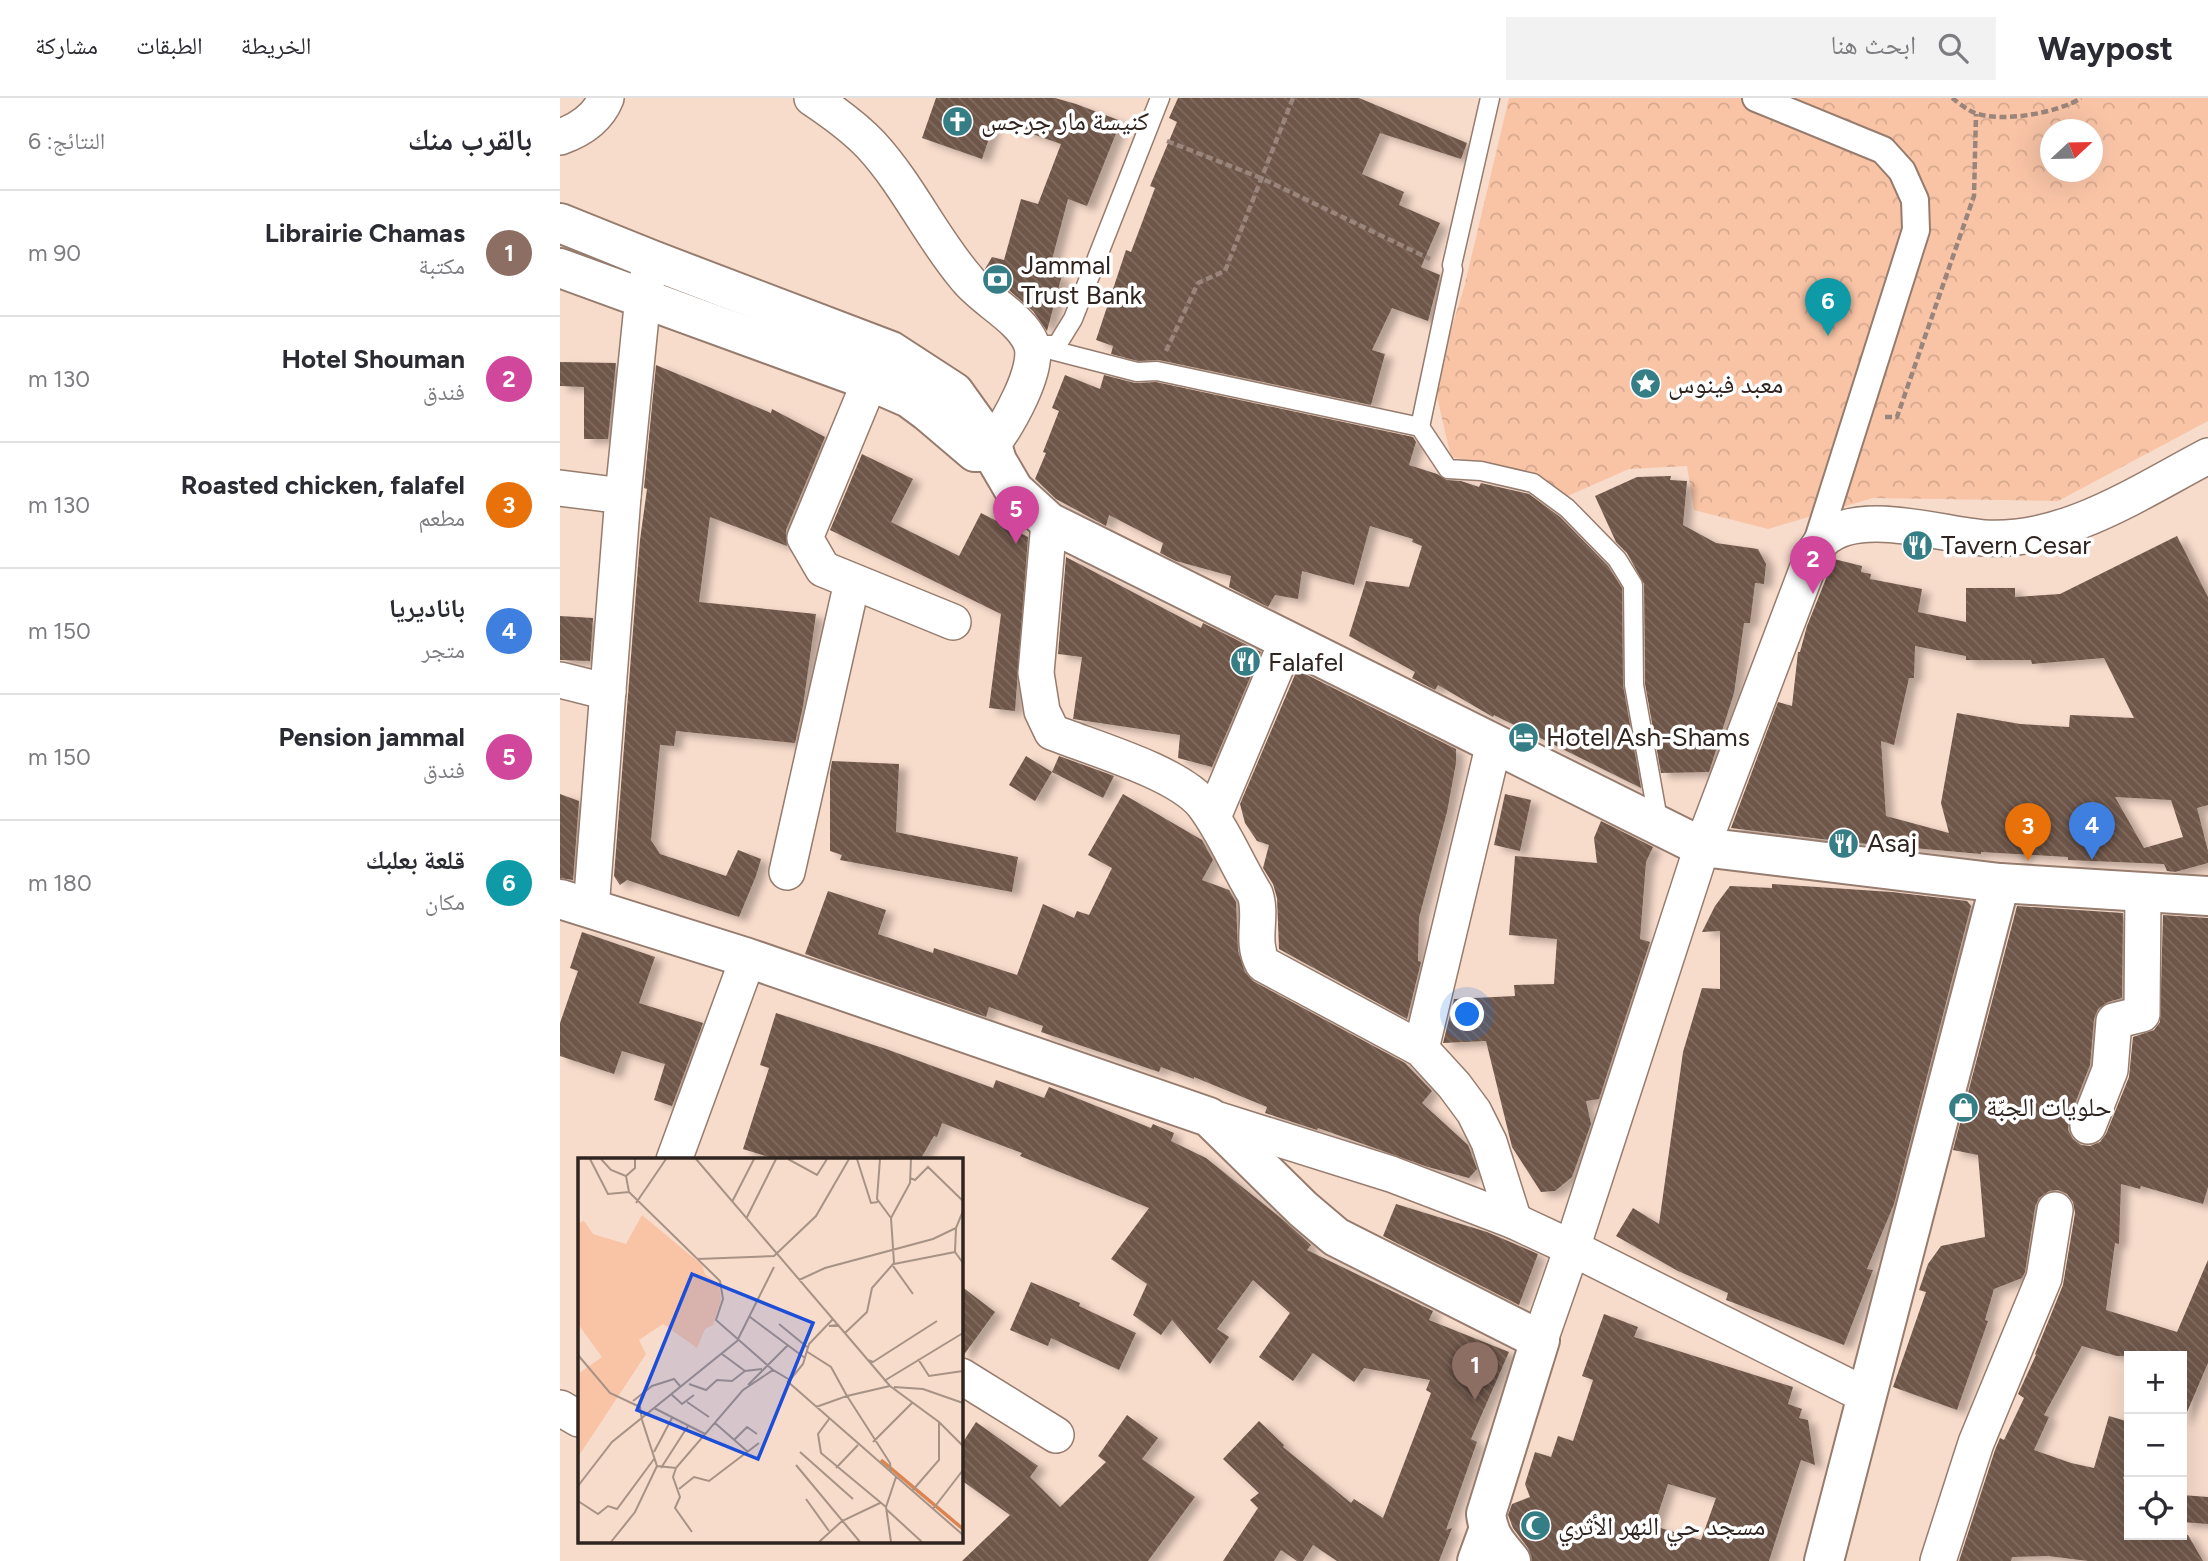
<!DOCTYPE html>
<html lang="ar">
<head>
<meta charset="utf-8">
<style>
	:root { --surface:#fff; --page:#f2f2f3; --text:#2b2b33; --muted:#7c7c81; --line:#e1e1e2; --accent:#367e86 }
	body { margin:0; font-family:Figtree,"Noto Naskh Arabic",sans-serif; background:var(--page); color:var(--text); direction:rtl }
	.controls { position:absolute; right:21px; bottom:21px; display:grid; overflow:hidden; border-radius:0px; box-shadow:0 7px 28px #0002 }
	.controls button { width:63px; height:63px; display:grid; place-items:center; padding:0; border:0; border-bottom:2px solid var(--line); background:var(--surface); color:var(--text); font:35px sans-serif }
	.compass { position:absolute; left:1480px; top:21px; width:63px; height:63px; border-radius:50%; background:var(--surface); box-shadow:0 7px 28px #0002; rotate:68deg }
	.you { position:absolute; left:908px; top:917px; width:24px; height:24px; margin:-18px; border:5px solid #fff; border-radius:50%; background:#1a73e8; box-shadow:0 0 0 10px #1a73e833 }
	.badge { display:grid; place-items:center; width:46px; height:46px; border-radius:50%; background:var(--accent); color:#fff; font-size:23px; font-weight:700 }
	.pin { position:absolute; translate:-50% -58px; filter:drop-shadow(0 2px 4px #0008) }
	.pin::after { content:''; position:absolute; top:37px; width:24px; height:21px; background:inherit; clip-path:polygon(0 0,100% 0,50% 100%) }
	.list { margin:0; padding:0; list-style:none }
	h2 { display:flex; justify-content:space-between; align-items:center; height:91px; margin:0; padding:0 28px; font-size:30px }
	h2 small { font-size:23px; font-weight:400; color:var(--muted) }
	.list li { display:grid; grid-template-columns:46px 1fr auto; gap:21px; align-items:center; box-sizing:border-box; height:126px; padding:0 28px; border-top:2px solid var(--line) }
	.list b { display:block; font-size:26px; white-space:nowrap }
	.list p { margin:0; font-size:23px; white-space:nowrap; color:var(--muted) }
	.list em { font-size:23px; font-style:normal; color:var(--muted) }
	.icon { flex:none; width:38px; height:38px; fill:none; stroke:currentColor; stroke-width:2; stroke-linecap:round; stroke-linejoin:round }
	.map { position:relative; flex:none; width:1648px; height:1463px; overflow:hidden; direction:ltr }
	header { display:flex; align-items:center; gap:42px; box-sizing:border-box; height:98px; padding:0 35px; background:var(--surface); border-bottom:2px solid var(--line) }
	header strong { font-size:33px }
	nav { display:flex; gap:38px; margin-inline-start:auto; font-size:24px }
	.search { width:490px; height:63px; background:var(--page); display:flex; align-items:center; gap:18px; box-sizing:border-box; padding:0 24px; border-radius:0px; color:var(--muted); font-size:26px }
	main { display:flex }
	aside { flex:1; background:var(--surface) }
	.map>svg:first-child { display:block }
	.park { fill:url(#park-crowns); fill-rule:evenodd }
	.building { fill:url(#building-back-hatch); fill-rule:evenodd; filter:url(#shadow) }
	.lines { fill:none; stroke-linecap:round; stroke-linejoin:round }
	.service-casing { stroke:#957c6e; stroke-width:21 }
	.pedestrian-casing { stroke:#957c6e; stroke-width:30 }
	.minor-casing { stroke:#957c6e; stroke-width:38 }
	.tertiary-casing { stroke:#957c6e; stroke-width:42 }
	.secondary-casing { stroke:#957c6e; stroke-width:42 }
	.path { stroke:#99857b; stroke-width:4.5; stroke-dasharray:7 3.5; stroke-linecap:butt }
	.service { stroke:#fff; stroke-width:18 }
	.pedestrian { stroke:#fff; stroke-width:26 }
	.minor { stroke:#fff; stroke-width:35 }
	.tertiary { stroke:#fff; stroke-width:38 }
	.secondary { stroke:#fff; stroke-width:38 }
	.labels { text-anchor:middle; stroke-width:7; stroke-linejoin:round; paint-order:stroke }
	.poi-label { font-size:26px; fill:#2f241f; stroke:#fff; text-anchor:start }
	.inset-river { fill:none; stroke:#db844f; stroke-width:3.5 }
	.inset-road { fill:none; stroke:#a79286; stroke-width:2 }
	.view { fill:#1d4ed8; fill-opacity:0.15; stroke:#1d4ed8; stroke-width:3.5 }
	.inset-edge { fill:none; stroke:#2f241f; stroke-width:3.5 }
</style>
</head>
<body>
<header>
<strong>Waypost</strong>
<div class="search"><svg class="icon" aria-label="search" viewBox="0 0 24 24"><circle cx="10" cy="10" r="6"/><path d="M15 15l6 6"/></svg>ابحث هنا</div>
<nav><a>الخريطة</a><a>الطبقات</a><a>مشاركة</a></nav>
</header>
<main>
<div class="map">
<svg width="1648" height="1463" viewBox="0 0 1648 1463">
	<defs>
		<pattern id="park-crowns" width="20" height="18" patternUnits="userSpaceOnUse" patternTransform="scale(1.75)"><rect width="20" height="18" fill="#f9c4a6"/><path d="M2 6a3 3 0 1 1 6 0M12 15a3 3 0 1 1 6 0" fill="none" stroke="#d6a88e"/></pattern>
		<pattern id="building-back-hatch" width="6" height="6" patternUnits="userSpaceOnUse" patternTransform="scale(1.75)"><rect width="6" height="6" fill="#6e5649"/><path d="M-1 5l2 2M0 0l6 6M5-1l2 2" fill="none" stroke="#7f6b60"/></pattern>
		<filter id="shadow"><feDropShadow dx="8" dy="4.5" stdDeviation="3.5" flood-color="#0004"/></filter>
	</defs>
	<rect width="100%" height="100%" fill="#f7dbcb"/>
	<!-- park -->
	<path class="park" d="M949,0H1648V323L1498,403L1313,400L1208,431L1134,412L1127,368L1069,371L1003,400L974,376L891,359L874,286L904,190ZM1490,32H1532V74H1490Z"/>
	<!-- building -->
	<g class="building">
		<polygon points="376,0 495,0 516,6 561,23 527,108 508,101 489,173 502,177 487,233 473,213 425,171 432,159 444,162 461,101 478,106 501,46 435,23 422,61 362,40"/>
		<polygon points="618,0 799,0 907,45 901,61 820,35 802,76 844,94 839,107 880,125 861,169 880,177 868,223 832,210 812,252 825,256 811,307 599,262 578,263 551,256 553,248 536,242 566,152 571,154 595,90 590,88 617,24 609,20"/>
		<polygon points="0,264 56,265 48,341 24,341 24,289 0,288"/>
		<polygon points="96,267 211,315 212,311 265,339 226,432 227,448 150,419 139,504 256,516 243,608 235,645 116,633 114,648 100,647 91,742 100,756 166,778 178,752 201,761 196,778 179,819 67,782 60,787 54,778 80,442 87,391 84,390"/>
		<polygon points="505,277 540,291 544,277 575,285 596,284 853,339 856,344 849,367 877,376 887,382 901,383 919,389 921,385 969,396 1000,419 1048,468 1062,490 1063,587 1081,690 934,617 933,619 878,587 875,592 852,580 855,574 789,538 806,483 849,489 862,448 852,444 853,441 810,428 794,487 742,473 738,501 715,497 708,509 669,489 671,478 616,463 600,455 603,445 580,433 549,417 546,428 496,401 475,381 486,355 483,354 499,313 492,310"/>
		<polygon points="302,356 353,381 331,424 399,458 421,415 468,439 455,613 429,610 441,516 270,432"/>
		<polygon points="1111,378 1110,382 1127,383 1123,427 1156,445 1198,451 1206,466 1204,486 1195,485 1190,525 1184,525 1174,595 1149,674 1101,675 1085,586 1084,486 1067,455 1056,444 1035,398 1077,379"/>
		<path d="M1617,438L1648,499V707L1637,710L1648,753V765L1615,774L1607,773L1604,766L1508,762V759L1421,754V756L1286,744L1171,730L1218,604L1232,608L1238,554H1240L1247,528L1274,461L1302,468L1301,474L1311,476L1310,481L1362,491L1358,514L1406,524V490H1455V499L1500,496ZM1355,548L1406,558V562H1471L1472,566L1544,560L1574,620L1510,617L1509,629L1460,626L1397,615L1381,705L1389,735L1326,718L1321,643L1334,647L1349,580H1354ZM1555,699L1611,702L1623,739L1584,750Z"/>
		<polygon points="506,459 641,530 643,525 701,554 652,669 618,660 620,637 513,621 522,559 498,556"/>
		<polygon points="0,518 33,520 30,563 0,562"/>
		<polygon points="737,572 896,651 896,665 887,714 859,820 858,863 861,864 847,921 719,851 717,800 713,786 703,770 709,747 697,743 685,725 680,706"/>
		<polygon points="466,658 492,674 475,703 449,687"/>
		<polygon points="499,658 554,678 543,700 492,674"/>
		<polygon points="272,663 339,666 336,734 458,759 452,794 280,762 282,757 270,753 270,675"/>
		<polygon points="0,696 19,703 13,782 0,780"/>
		<polygon points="563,696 642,742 653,762 642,782 669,792 676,804 678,853 685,874 693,883 845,965 872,993 862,1005 908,1047 917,1071 909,1080 868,1069 758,1030 757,1032 705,1015 707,1009 634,979 634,981 601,969 599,974 481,934 483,928 429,909 426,919 245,856 268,793 326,812 318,836 373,855 374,850 457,877 483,806 514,820 517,813 529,817 552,770 528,757"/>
		<polygon points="945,696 971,702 960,753 934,747"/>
		<polygon points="1041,723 1093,749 1086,764 1080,841 1090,844 1039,1001 1026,1003 1031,1026 1012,1079 995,1093 981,1094 952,1049 926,943 883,945 894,901 955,898 954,887 994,886 997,841 949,837 955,758 1037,765 1034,740"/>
		<polygon points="1212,786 1332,794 1407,803 1411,808 1334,1106 1307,1171 1313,1172 1284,1247 1166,1202 1168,1195 1118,1173 1056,1138 1073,1110 1099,1126 1123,954 1142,890 1160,891 1160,833 1142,834 1155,808 1170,788 1212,790"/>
		<polygon points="1457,808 1563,815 1562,900 1548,904 1538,911 1534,921 1530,967 1509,1021 1508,1032 1513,1041 1521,1047 1530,1048 1540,1044 1546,1036 1569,979 1573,939 1594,932 1600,924 1603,817 1648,820 1648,1089 1643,1106 1581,1088 1580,1091 1561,1086 1559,1146 1555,1145 1546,1212 1617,1234 1648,1162 1648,1265 1622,1326 1622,1258 1557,1258 1522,1248 1484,1317 1489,1319 1474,1352 1511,1365 1534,1370 1549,1318 1569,1324 1569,1360 1563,1381 1569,1382 1569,1410 1565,1437 1628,1437 1643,1463 1528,1463 1488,1458 1452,1459 1451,1463 1399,1463 1435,1352 1440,1340 1444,1342 1464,1300 1458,1296 1476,1257 1475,1256 1503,1187 1515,1115 1513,1104 1507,1096 1498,1092 1489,1093 1479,1100 1475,1109 1465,1174 1462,1180 1434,1191 1425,1222 1428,1223 1397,1312 1333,1289 1366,1194 1359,1192 1368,1166 1381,1148 1425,1139 1418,1057 1393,1052"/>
		<polygon points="22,834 95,859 79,905 143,925 112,1008 94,1002 105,966 62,953 54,976 0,958 0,925 18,873 10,870"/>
		<polygon points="216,915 326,951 433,990 436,982 484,1000 489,989 591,1030 593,1026 614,1035 611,1043 646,1060 721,1120 751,1147 747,1152 873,1213 869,1222 949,1254 911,1341 917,1344 886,1432 892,1430 879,1463 777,1463 753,1447 743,1463 737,1463 721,1452 714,1463 663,1463 698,1410 690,1402 699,1395 663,1361 699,1323 724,1347 723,1349 791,1405 794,1401 823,1420 871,1295 866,1292 870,1282 804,1270 794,1284 753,1255 733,1283 699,1259 730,1215 693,1182 657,1231 669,1239 650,1266 612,1222 601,1237 573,1217 587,1186 551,1161 589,1110 460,1058 462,1055 382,1025 377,1039 374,1038 360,1062 218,1062 183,1051 209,970 200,967"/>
		<polygon points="836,1106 927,1134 978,1156 959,1207 823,1138"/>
		<polygon points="471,1184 520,1205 519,1208 576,1235 559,1272 491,1240 488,1248 450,1232"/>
		<polygon points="401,1188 435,1214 403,1258 401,1258"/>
		<path d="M1044,1216L1078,1229L1074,1239L1233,1289L1228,1306L1242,1311L1239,1320L1248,1322L1255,1367L1241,1362L1209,1463H972L968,1450L953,1430L948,1417L952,1406L970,1399L965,1386L975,1354L991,1359L998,1338L1013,1343L1033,1282L1022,1278ZM1108,1386L1156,1400L1141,1442L1094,1428Z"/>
		<polygon points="567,1317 598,1340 582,1361 635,1399 588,1463 402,1463 450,1417 401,1382 401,1347 416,1324 478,1368 470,1379 500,1409 546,1364 538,1358"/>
		<polygon points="1622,1397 1648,1399 1648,1426 1622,1424"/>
	</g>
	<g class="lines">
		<defs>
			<g id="service">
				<polyline points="472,247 577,274 597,273 860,329 888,371 921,373 973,385 1007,410 1057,461 1073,487 1074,587 1099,727"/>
				<polyline points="479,247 497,247 513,221 600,0"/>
				<polyline points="860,329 893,172 892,167 930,0"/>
			</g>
			<polyline id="pedestrian" points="1196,0 1323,52 1342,73 1355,102 1356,132 1254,454"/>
			<g id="minor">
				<path d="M252,0C273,14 293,28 311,47C348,87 371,139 407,181C425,203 461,220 471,245C481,270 447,327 432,347"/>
				<path d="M0,39C20,32 38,20 46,0"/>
				<polyline points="310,283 245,440 263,471 393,524"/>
				<polyline points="0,390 63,398"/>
				<path d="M489,424L476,575L482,613L492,634C532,650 617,674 643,706C664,733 677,767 695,796C703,819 690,843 703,866L861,951L894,987L914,1014L929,1044L954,1123"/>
				<polyline points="0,582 48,594"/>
				<polyline points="653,719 727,543"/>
				<polyline points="227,774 292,484"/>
				<polyline points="31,811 63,398 83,198 89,174"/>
				<polyline points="861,951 934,645"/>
				<polyline points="649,1019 831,1076 954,1123 1012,1150 1307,1298"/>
				<polyline points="1528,1028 1550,972 1554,923 1582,916 1583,794"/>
				<polyline points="114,1062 188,860"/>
				<path d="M980,1242L1012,1150L1142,749L1253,456C1256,452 1259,447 1262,443C1296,408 1382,437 1424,440C1505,445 1579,394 1648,358"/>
				<polyline points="401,1278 496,1337"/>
				<polyline points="0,1310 19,1321"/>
				<polyline points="1378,1463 1416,1345 1484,1180 1495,1112"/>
			</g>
			<g id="tertiary">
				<polyline points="917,1463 928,1433"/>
				<polyline points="1264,1463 1440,785"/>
			</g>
			<g id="secondary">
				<polyline points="0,125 92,162 331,253 394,294 432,347 437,363 454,392 489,424 1142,749 1440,785 1648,798"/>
				<polyline points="0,170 310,283 349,300 368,314 415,354 421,354 429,349"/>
				<path d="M0,801L188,860L649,1019L743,1111L776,1139L980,1242L926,1416C929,1439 937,1446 951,1463"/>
			</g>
		</defs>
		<!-- service casing -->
		<use href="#service" class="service-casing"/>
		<!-- pedestrian casing -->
		<use href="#pedestrian" class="pedestrian-casing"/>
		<!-- minor casing -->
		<use href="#minor" class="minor-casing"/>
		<!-- tertiary casing -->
		<use href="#tertiary" class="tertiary-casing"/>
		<!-- secondary casing -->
		<use href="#secondary" class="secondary-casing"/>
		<!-- path -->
		<g class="path">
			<path d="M1392,0C1399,5 1407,12 1415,15C1441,25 1498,15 1521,0"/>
			<polyline points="607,43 701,80 870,161"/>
			<polyline points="606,253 638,185 665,173 733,0"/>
			<polyline points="1325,319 1337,319 1414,98 1416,16"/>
		</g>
		<!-- service -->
		<use href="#service" class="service"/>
		<!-- pedestrian -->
		<use href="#pedestrian" class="pedestrian"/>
		<!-- minor -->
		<use href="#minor" class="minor"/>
		<!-- tertiary -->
		<use href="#tertiary" class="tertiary"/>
		<!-- secondary -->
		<use href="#secondary" class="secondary"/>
	</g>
	<!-- icons -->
	<defs>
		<symbol id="church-disc" viewBox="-11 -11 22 22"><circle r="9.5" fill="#367e86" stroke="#fff"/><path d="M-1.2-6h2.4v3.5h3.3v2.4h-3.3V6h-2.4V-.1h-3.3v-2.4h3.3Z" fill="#fff"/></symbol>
		<symbol id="bank-disc" viewBox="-11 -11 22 22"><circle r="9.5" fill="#367e86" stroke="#fff"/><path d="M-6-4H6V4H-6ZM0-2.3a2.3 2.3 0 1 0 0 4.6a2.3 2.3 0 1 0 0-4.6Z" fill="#fff"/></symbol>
		<symbol id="sight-disc" viewBox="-11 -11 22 22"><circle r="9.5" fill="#367e86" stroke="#fff"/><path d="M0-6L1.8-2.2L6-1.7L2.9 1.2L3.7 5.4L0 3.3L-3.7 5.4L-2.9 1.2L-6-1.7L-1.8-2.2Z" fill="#fff"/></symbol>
		<symbol id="restaurant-disc" viewBox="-11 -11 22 22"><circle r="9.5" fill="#367e86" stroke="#fff"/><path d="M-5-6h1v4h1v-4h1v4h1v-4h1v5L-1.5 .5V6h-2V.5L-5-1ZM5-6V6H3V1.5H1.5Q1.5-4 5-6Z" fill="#fff"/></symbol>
		<symbol id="hotel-disc" viewBox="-11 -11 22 22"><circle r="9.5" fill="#367e86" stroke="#fff"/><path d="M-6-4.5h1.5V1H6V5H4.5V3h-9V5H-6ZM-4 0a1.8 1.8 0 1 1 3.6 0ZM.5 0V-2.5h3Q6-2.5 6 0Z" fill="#fff"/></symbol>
		<symbol id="shop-disc" viewBox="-11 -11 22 22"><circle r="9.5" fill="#367e86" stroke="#fff"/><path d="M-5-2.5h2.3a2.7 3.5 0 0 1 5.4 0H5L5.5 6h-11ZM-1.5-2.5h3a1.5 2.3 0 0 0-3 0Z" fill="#fff"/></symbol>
		<symbol id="mosque-disc" viewBox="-11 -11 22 22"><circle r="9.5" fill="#367e86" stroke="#fff"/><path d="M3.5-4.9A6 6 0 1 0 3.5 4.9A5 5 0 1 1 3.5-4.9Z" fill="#fff"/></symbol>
	</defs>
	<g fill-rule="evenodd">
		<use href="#church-disc" x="380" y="6" width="35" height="35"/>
		<use href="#bank-disc" x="420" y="164" width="35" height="35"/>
		<use href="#sight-disc" x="1068" y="268" width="35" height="35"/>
		<use href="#restaurant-disc" x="1340" y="430" width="35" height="35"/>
		<use href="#restaurant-disc" x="668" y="546" width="35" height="35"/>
		<use href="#hotel-disc" x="946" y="622" width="35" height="35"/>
		<use href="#restaurant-disc" x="1266" y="728" width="35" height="35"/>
		<use href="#shop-disc" x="1386" y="992" width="35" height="35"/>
		<use href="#mosque-disc" x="958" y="1410" width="35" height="35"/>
	</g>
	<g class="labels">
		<!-- poi labels -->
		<g class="poi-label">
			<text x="421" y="32">كنيسة مار جرجس</text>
			<text x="461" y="176">Jammal<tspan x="461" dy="30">Trust Bank</tspan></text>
			<text x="1108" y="295">معبد فينوس</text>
			<text x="1381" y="456">Tavern Cesar</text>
			<text x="708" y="573">Falafel</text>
			<text x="986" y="648">Hotel Ash-Shams</text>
			<text x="1307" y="754">Asaj</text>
			<text x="1426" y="1018">حلويات الجبّة</text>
			<text x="998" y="1437">مسجد حي النهر الأثري</text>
		</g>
	</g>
	<!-- overview -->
	<g transform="translate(18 1060)">
		<rect width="385" height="385" fill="#f7dbcb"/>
		<path d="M64,57L124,107L127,116L141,126L143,142L135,167L127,171L119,190L85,166L61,182L68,196L0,299V216L24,199L0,166V65L6,63L15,76L48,86Z" fill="#f9c4a6"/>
		<path class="inset-river" d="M303,302L385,371"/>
		<path class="inset-road" d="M12,1L30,36L51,34L142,123L145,141L138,162L195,212M23,1L33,12L48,18L51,34M118,1L260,167L251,168M210,1L239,17L249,1M279,1L293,45L300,44M48,18L57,10V1M332,20L337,22L350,9L385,43M154,44L176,1M58,45L88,1M313,60L332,25L333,1M168,61L198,1M378,70L377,94L385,105M119,101L196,98L238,58L271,1M316,106L377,94M315,108L335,136M221,122L247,110L355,81L378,70L385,53M172,159L227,200M201,166L229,189M260,167L312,228L361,264L385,288M267,175L289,154L294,130L316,105L313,60L299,41L302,1M228,193L253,209L269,238L238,249M144,196L167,213M0,197L32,235L62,249L64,262M340,201L351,218L385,213M290,202L295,204L359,163M209,223L385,377M306,223L385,175M111,226L128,232L139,222L154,223L167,213L184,211M170,227L210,187M312,228L269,238L312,305L313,315M316,229L345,231L385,245M93,236L104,246L116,237M55,243L74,228L96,221L102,228M109,244L131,259M76,250L127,276M251,261L240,276L243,295L308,349M64,262L79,308L98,310L165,232L195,212L212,222L225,206L231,186L255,161M137,265L170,294M156,282L169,269L179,276M295,284L335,244M76,294L94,260M222,294L275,341M218,307L282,384M83,310L110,268M98,310L95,319L102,339L97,350L114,374M258,310L280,287M0,328L34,284L159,183L196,109M101,331L116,319L131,323L181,285M334,333L361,302V264M228,341L251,373M0,343L20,356L30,348L39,351L76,301M308,351L344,384M355,351L385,312M33,384L57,354L79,308M241,384L264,363L302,345M313,384L308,349L318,319"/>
		<path class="view" d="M114,116L235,165L180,301L59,252Z"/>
		<rect width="385" height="385" class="inset-edge"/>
	</g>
</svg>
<div class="controls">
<button>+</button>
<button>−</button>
<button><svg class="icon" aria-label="locate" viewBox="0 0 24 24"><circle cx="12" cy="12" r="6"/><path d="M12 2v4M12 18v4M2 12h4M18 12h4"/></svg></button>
</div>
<svg class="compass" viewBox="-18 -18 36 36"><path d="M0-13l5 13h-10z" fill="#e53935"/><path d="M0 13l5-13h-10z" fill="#7c7c81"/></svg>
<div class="you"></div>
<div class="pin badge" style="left:915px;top:1302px;background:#8d6e63">1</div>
<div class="pin badge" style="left:1253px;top:496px;background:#d1479c">2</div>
<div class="pin badge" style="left:1468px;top:763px;background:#e8710a">3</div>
<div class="pin badge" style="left:1532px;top:762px;background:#3f7fe0">4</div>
<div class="pin badge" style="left:456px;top:446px;background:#d1479c">5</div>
<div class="pin badge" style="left:1268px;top:238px;background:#0f9aa8">6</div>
</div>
<aside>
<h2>بالقرب منك<small>النتائج: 6</small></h2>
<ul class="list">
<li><span class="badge" style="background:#8d6e63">1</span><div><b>Librairie Chamas</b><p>مكتبة</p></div><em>90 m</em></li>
<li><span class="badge" style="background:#d1479c">2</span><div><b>Hotel Shouman</b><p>فندق</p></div><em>130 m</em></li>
<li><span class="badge" style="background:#e8710a">3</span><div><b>Roasted chicken, falafel</b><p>مطعم</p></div><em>130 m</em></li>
<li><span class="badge" style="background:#3f7fe0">4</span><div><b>باناديريا</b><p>متجر</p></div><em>150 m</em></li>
<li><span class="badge" style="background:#d1479c">5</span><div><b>Pension jammal</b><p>فندق</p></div><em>150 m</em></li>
<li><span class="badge" style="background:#0f9aa8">6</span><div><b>قلعة بعلبك</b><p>مكان</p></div><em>180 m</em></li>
</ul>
</aside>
</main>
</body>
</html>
